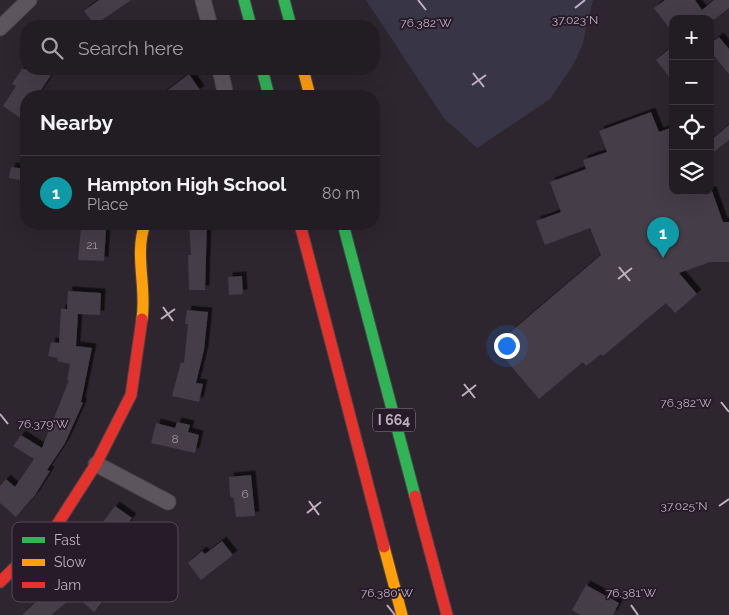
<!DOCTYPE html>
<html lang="en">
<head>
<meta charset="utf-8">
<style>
	:root { --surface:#221c23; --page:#2e2930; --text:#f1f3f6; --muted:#a2a1a6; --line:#3f3a41; --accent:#0f766e }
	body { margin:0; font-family:Raleway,sans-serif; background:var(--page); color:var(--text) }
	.controls { position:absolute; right:15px; top:15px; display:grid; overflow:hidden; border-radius:10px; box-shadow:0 5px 20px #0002 }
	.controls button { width:45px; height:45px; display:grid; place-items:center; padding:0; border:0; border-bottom:1px solid var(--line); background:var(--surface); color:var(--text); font:25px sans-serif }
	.you { position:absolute; left:506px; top:345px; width:18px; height:18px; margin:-12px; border:4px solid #fff; border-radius:50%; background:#1a73e8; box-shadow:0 0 0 8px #1a73e833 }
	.badge { display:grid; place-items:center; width:32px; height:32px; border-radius:50%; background:var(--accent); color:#fff; font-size:16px; font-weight:700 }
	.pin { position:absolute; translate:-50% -41px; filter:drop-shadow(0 1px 2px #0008) }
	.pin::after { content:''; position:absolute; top:26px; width:18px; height:15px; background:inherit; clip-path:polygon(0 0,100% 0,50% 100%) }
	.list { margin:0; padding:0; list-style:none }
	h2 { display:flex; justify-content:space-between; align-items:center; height:65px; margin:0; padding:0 20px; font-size:21px }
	h2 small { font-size:16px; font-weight:400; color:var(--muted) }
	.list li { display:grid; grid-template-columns:32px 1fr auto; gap:15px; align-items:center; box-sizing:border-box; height:75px; padding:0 20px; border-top:1px solid var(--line) }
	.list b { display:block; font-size:19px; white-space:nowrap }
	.list p { margin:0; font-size:16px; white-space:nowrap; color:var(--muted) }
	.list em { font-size:16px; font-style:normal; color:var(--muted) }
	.icon { flex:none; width:28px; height:28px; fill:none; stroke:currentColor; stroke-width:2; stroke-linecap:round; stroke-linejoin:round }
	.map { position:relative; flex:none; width:729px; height:615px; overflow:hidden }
	.search { position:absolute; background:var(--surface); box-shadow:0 5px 20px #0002; left:20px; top:20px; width:360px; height:55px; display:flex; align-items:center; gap:12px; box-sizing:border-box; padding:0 18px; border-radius:20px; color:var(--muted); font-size:19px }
	.panel { position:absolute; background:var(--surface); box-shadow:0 5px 20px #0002; left:20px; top:90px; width:360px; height:140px; border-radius:20px }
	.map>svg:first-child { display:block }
	.green { fill:#383646 }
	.building { fill:#443d46; filter:url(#shadow) }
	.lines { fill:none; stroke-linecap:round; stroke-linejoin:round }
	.street-casing { stroke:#49434a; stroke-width:17 }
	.fast-casing { stroke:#49434a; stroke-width:13 }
	.slow-casing { stroke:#49434a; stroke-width:13 }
	.jam-casing { stroke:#49434a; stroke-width:13 }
	.street { stroke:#5d555e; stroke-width:15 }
	.fast { stroke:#30b455; stroke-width:11 }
	.slow { stroke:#ff9f0a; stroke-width:11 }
	.jam { stroke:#e5322d; stroke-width:11 }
	.ticks { fill:none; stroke:#bfafc1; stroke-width:2 }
	.labels { text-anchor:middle; stroke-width:4; stroke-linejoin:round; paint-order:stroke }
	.number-label { font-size:12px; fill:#a092a2 }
	.shield { fill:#271a29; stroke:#918293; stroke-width:1 }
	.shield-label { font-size:14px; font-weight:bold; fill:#bfafc1 }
	.key { fill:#271a29; stroke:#554757; stroke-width:1 }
	.key-label { font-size:14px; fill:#bfafc1 }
	.ticks-label { font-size:12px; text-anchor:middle; fill:#bfafc1; stroke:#271a29; stroke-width:4; stroke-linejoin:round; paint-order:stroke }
</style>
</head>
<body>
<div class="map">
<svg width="729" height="615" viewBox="0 0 729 615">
	<defs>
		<filter id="shadow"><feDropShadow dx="4.5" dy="-4.5" stdDeviation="0" flood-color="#0009"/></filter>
	</defs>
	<rect width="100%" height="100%" fill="#2e262f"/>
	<!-- green -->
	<polygon class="green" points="366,0 593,0 582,46 573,65 550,99 477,148 444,118"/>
	<!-- building -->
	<g class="building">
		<polygon points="99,0 131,0 95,25 84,11"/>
		<polygon points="665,0 695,0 702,10 714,0 729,0 729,8 715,19 673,19 673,33 654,8"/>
		<polygon points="719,37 729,49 729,74 710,51 710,44"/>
		<polygon points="673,46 673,82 656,60"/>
		<polygon points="22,69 55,69 37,96 26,96 26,122 3,106 16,86 12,84"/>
		<polygon points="189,74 200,90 192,96 160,96"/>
		<polygon points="651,112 659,132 673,127 673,191 712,191 723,222 729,222 729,262 710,262 679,273 697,294 675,313 666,303 603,356 601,354 586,366 583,362 539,399 494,346 601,255 590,228 545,245 536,221 561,212 550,182 586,169 583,160 607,152 599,131"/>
		<polygon points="729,125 729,140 710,155 710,141"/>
		<polygon points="11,167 26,169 25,181 9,178"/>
		<polygon points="189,224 207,224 205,290 189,290 188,255 191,255"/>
		<polygon points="81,228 106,230 104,261 78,260"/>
		<polygon points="242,276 243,294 229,295 228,277"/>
		<polygon points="68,291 101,293 100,315 78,314 76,346 92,348 81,402 83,403 65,443 47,470 50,471 35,495 16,517 0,503 0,486 6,479 15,487 34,459 13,446 21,435 42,448 69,380 67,380 70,364 57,361 58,358 48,356 51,342 59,343 61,309 67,309"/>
		<polygon points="187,310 208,312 204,350 196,383 203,384 199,402 172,396 181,362 184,363 188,324 185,324"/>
		<polygon points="177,422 190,425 188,432 199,435 195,453 151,443 156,423 175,428"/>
		<polygon points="251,475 255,516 236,517 234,499 230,496 229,477"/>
		<polygon points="115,506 132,518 102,558 92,573 96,576 86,589 68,574 97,536 94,534"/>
		<polygon points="222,541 233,555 201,580 188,563 202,551 205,554"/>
		<polygon points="586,585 619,603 613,615 580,615 572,610"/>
		<polygon points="51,588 56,588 67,602 51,615 22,615"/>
		<polygon points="92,592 103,601 94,612 84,603"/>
	</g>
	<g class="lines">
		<defs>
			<g id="street">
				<polyline points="203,0 210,26"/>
				<polyline points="0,28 29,0"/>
				<polyline points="220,69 226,96"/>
				<polyline points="96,464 168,502"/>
			</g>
			<g id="fast">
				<polyline points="244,0 251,26"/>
				<polyline points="284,0 291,26"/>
				<polyline points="262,69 269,96"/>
				<polyline points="343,224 415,496"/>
			</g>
			<g id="slow">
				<polyline points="303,69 310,96"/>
				<path d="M142,319C147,288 134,254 145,224"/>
				<polyline points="384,547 402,615"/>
			</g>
			<g id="jam">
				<polyline points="300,224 384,547"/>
				<polyline points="415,496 447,615"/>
				<polyline points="0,582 55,528 96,464 131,395 142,319"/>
			</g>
		</defs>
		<!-- street casing -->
		<use href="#street" class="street-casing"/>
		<!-- fast casing -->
		<use href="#fast" class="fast-casing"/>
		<!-- slow casing -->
		<use href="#slow" class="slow-casing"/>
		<!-- jam casing -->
		<use href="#jam" class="jam-casing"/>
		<!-- street -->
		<use href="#street" class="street"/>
		<!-- fast -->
		<use href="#fast" class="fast"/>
		<!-- slow -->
		<use href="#slow" class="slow"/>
		<!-- jam -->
		<use href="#jam" class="jam"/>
	</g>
	<!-- ticks -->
	<path class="ticks" d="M418,0L426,10M575,8L585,0M473,73L484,87M472,85L486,75M619,267L630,281M618,279L632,268M163,307L173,321M161,319L175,309M464,384L475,398M462,396L476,385M721,402L729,412M0,414L8,424M309,501L319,515M719,506L729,499M307,513L321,502M387,605L395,615M631,605L638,615"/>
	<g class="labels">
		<!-- number labels -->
		<g class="number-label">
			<text x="92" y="249">21</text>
			<text x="175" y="443">8</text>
			<text x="245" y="498">6</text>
		</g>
		<!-- shield labels -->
		<rect class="shield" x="373" y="408.5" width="42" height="23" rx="4"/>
		<g class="shield-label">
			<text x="394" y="425">I 664</text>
		</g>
	</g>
	<!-- legend -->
	<rect x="12" y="522" width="166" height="80" rx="8" class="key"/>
	<rect x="22" y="537" width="23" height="6" fill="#30b455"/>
	<rect x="22" y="559" width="23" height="7" fill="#ff9f0a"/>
	<rect x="22" y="582" width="23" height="6" fill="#e5322d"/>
	<g class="key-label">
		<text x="54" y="545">Fast</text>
		<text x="54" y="567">Slow</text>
		<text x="54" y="590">Jam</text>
	</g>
	<g class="ticks-label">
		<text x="575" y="24">37.023°N</text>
		<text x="426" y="27">76.382°W</text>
		<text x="686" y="407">76.382°W</text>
		<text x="43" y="428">76.379°W</text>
		<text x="684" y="510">37.025°N</text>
		<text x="387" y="597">76.380°W</text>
		<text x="631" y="597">76.381°W</text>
	</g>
</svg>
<div class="controls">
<button>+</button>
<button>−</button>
<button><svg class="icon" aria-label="locate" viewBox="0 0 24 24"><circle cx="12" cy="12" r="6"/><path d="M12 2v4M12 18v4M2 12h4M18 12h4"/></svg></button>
<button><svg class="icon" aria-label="layers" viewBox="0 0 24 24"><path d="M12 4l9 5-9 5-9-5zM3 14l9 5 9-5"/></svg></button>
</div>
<div class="you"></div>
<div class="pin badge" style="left:663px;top:258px;background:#0f9aa8">1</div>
<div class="search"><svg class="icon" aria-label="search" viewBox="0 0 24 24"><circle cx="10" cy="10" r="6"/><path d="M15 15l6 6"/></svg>Search here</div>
<section class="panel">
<h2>Nearby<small></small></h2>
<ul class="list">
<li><span class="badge" style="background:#0f9aa8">1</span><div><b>Hampton High School</b><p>Place</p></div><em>80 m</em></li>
</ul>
</section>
</div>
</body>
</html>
